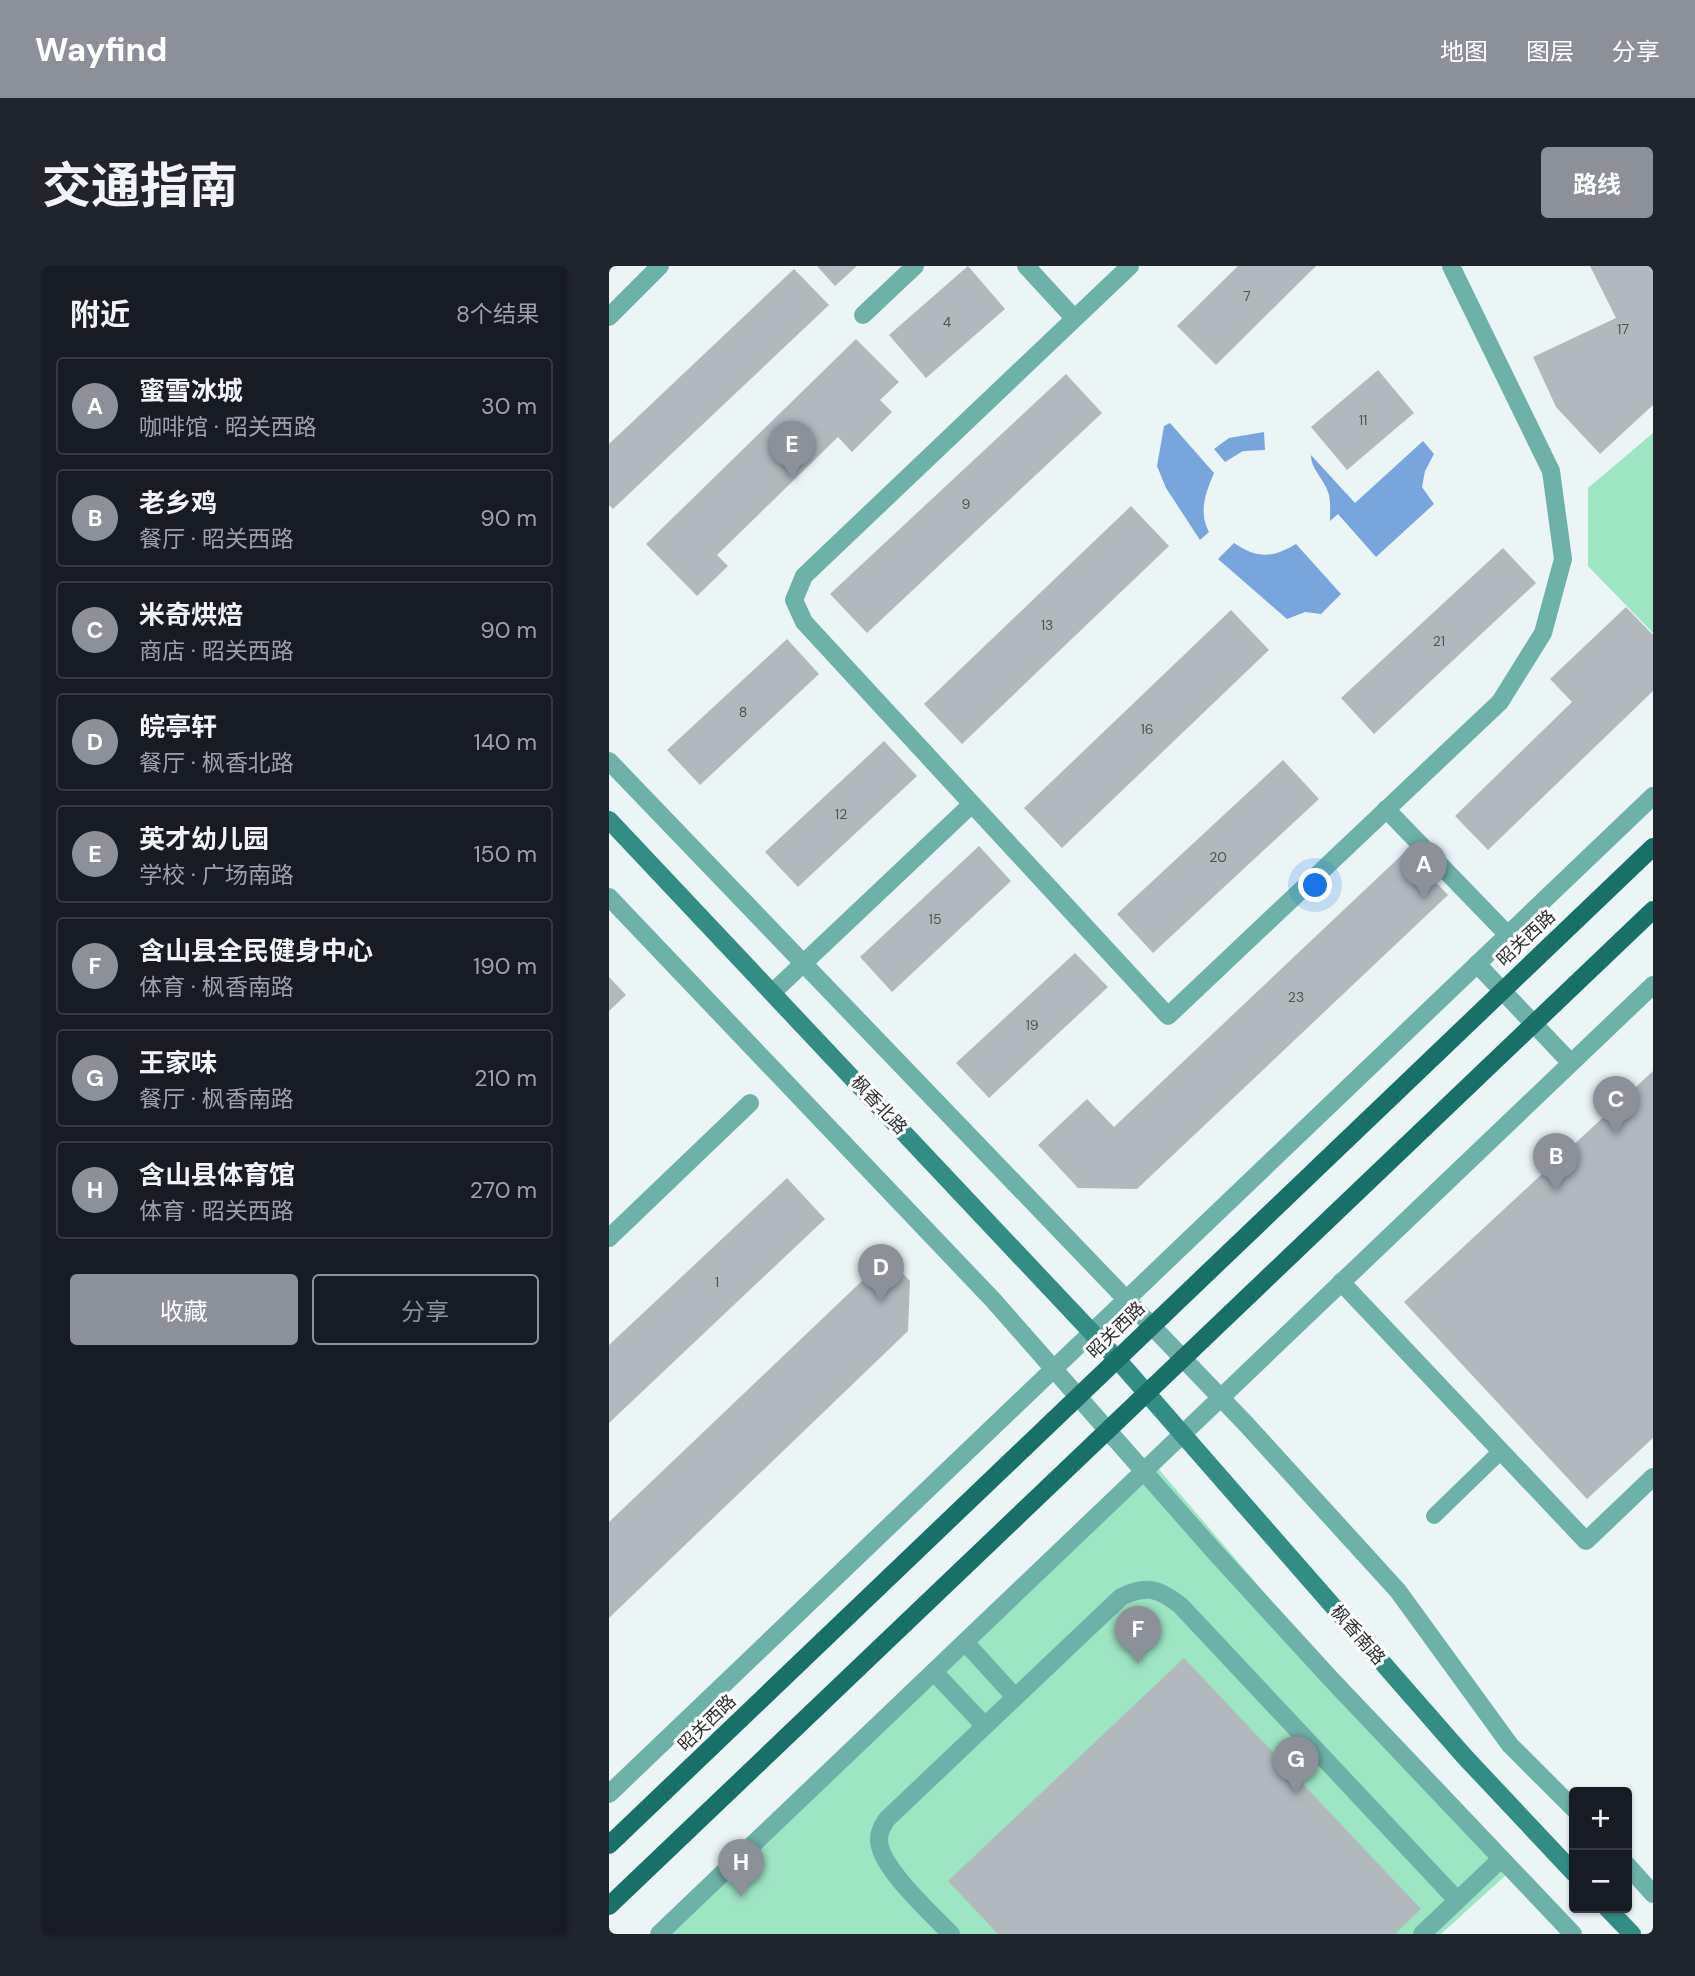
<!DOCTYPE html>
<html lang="zh">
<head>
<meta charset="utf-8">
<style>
	:root { --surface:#171b24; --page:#20242c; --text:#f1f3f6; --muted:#9ea1a6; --line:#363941; --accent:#8c9099 }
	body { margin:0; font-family:"DM Sans","Noto Sans SC",sans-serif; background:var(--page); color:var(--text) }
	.controls { position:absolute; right:21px; bottom:21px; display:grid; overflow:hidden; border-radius:7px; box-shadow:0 2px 5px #0004 }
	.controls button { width:63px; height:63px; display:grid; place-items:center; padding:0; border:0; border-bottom:2px solid var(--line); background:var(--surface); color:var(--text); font:35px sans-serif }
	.you { position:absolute; left:707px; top:620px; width:24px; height:24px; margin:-18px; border:5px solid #fff; border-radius:50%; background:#1a73e8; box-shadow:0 0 0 10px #1a73e833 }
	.badge { display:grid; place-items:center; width:46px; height:46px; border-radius:50%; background:var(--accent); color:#fff; font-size:23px; font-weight:700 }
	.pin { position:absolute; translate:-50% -58px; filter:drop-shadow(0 2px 4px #0008) }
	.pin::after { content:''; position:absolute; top:37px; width:24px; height:21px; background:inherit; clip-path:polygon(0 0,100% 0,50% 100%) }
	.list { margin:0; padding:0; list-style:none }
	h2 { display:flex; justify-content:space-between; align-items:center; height:91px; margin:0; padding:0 28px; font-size:30px }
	h2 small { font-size:23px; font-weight:400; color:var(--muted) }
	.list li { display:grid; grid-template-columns:46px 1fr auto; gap:21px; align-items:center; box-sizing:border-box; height:98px; margin:0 14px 14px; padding:0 14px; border:2px solid var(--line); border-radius:7px }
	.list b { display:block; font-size:26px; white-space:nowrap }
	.list p { margin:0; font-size:23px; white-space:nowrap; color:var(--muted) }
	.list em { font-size:23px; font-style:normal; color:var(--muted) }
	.actions { display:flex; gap:14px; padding:21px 28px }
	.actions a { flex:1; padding:16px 0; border:2px solid var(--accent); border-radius:7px; text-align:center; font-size:24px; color:var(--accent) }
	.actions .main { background:var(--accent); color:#fff }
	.map { position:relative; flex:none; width:1044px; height:1668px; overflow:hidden; border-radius:7px }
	header { display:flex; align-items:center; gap:42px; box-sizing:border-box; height:98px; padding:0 35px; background:var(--accent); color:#fff }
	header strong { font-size:33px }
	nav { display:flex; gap:38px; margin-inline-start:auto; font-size:24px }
	.intro { display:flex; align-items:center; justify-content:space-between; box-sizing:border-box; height:168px; padding:0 42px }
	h1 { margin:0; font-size:49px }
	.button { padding:18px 32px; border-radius:7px; background:var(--accent); color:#fff; font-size:24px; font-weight:700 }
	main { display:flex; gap:42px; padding:0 42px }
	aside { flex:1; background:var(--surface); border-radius:7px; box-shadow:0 2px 5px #0004 }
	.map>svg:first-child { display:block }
	.green { fill:#9ee5c4 }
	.water { fill:#77a5dc }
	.building { fill:#b2b9bd }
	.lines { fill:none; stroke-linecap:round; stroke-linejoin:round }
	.service { stroke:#6eb1a9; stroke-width:16 }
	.minor { stroke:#6eb1a9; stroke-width:18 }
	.tertiary { stroke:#6eb1a9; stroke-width:18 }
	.secondary { stroke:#348d84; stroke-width:18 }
	.primary { stroke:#197068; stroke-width:18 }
	.labels { text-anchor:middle; stroke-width:6; stroke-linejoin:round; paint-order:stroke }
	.number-label { font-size:14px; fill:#4f5355 }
	.street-label { font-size:18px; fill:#2e3132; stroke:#fff }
</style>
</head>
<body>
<header>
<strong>Wayfind</strong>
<nav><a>地图</a><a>图层</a><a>分享</a></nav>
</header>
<div class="intro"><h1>交通指南</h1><a class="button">路线</a></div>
<main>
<aside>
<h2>附近<small>8个结果</small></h2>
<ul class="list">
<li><span class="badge">A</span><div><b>蜜雪冰城</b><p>咖啡馆 · 昭关西路</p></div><em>30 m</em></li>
<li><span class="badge">B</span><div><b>老乡鸡</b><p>餐厅 · 昭关西路</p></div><em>90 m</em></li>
<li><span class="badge">C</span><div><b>米奇烘焙</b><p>商店 · 昭关西路</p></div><em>90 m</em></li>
<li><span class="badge">D</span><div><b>皖亭轩</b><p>餐厅 · 枫香北路</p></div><em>140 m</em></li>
<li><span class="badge">E</span><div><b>英才幼儿园</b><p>学校 · 广场南路</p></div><em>150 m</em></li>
<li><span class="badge">F</span><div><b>含山县全民健身中心</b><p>体育 · 枫香南路</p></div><em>190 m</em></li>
<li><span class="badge">G</span><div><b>王家味</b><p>餐厅 · 枫香南路</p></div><em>210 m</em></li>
<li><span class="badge">H</span><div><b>含山县体育馆</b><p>体育 · 昭关西路</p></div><em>270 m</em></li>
</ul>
<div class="actions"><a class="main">收藏</a><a>分享</a></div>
</aside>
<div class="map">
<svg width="1044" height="1668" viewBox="0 0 1044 1668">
	<rect width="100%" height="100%" fill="#ebf5f6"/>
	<!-- green -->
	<g class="green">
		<polygon points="1044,167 1044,367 979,300 979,222"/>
		<polygon points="547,1200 897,1609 832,1668 58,1668"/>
	</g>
	<!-- water -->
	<g class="water">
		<path d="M561,157L605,207C597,226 589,246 600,266L591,274L557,222L548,200L555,160Z"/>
		<polygon points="655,166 656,184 634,185 616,196 605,183 620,172"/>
		<path d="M814,175L825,188L816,205L813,221L825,238L767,291L729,248L721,255C721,246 722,234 719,226C715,213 701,202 702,189L746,237Z"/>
		<path d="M625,277C649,293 663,292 687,278L732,328L712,348L696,346L678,353L609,293Z"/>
	</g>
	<!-- building -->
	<g class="building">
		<polygon points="208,0 248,0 226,20"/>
		<polygon points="359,0 396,43 317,112 280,69"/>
		<polygon points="629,0 707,0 607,99 568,60"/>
		<polygon points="981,0 1044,0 1044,139 991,188 947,141 924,91 1007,52"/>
		<polygon points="185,3 220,39 4,243 0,239 0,178"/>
		<polygon points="247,73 290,116 271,134 283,146 243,186 229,171 108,289 119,300 88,330 37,278"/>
		<polygon points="769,104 805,147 738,204 702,161"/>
		<polygon points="457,108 493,147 258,367 221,328"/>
		<polygon points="522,240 560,280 353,478 315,438"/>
		<polygon points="894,282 927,317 765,468 732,432"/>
		<polygon points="1017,341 1044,369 1044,425 879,584 846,550 963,436 941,413"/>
		<polygon points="622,344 660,384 453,582 415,542"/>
		<polygon points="178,373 210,408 91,519 58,484"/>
		<polygon points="275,475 308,510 189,621 156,586"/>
		<polygon points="674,494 710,533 544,687 508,648"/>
		<polygon points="370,580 402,615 283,726 251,691"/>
		<polygon points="797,585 839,629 528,923 469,922 429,879 478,833 505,861"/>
		<polygon points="466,687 499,721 380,832 347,797"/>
		<polygon points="0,711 17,729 0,745"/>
		<polygon points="1044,805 1044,1172 978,1233 795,1036"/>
		<polygon points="178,912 216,953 0,1157 0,1079"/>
		<polygon points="278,991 301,1015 299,1065 0,1352 0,1256"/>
		<polygon points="575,1392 812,1643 786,1668 389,1668 339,1615"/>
	</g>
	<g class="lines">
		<!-- service -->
		<polyline class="service" points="825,1250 892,1185"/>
		<!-- minor -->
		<g class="minor">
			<polyline points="417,0 465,52"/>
			<polyline points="521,0 195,310 185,334 195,356 559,750 891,436 934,367 954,293 942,205 842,0"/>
			<polyline points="254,49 306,0"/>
			<polyline points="0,495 637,1158 789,1325 901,1479 965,1543"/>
			<polyline points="777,543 899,669"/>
			<polyline points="0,631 385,1035 604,1284 721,1412 964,1668"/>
			<polyline points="868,698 962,797"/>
			<polyline points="164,726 363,538"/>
			<polyline points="0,972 141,837"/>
			<polyline points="732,1016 977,1275 1044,1211"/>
			<polyline points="356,1376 406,1431"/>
			<polyline points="325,1406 376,1460"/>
			<polyline points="0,1528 1044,530"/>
			<polyline points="1018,1599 1044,1628"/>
			<polyline points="50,1668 1044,719"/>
			<path d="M342,1668C323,1648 269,1600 270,1573C270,1565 274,1559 278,1553L512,1331C537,1319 549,1322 571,1339L848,1634"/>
			<polyline points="813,1668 892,1593"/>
		</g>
		<!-- tertiary -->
		<polyline class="tertiary" points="0,51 51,0"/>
		<!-- secondary -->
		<g class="secondary">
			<polyline points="0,554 507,1092 855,1490 965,1607"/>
			<polyline points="998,1642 1023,1668"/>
		</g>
		<!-- primary -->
		<g class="primary">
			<polyline points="0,1579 1044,581"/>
			<polyline points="0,1640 1044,644"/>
		</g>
	</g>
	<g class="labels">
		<!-- number labels -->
		<g class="number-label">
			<text x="638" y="35">7</text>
			<text x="338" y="61">4</text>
			<text x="1014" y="68">17</text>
			<text x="754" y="159">11</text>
			<text x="357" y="243">9</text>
			<text x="438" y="364">13</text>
			<text x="830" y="380">21</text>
			<text x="134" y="451">8</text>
			<text x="538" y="468">16</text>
			<text x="232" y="553">12</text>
			<text x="609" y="596">20</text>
			<text x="326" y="658">15</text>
			<text x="687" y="736">23</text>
			<text x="423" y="764">19</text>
			<text x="108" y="1021">1</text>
		</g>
		<!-- street labels -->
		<g class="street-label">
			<text transform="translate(917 672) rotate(-43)" y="6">昭关西路</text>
			<text transform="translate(270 839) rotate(47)" y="6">枫香北路</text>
			<text transform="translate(507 1064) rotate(-44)" y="6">昭关西路</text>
			<text transform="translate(749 1369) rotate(49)" y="6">枫香南路</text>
			<text transform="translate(98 1457) rotate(-44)" y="6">昭关西路</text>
		</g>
	</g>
</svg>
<div class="controls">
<button>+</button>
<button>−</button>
</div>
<div class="you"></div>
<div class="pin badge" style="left:815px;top:633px">A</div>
<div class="pin badge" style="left:947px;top:925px">B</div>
<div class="pin badge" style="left:1007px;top:868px">C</div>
<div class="pin badge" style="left:272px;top:1036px">D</div>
<div class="pin badge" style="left:183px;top:213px">E</div>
<div class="pin badge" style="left:529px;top:1398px">F</div>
<div class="pin badge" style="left:687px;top:1528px">G</div>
<div class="pin badge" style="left:132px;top:1631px">H</div>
</div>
</main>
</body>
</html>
